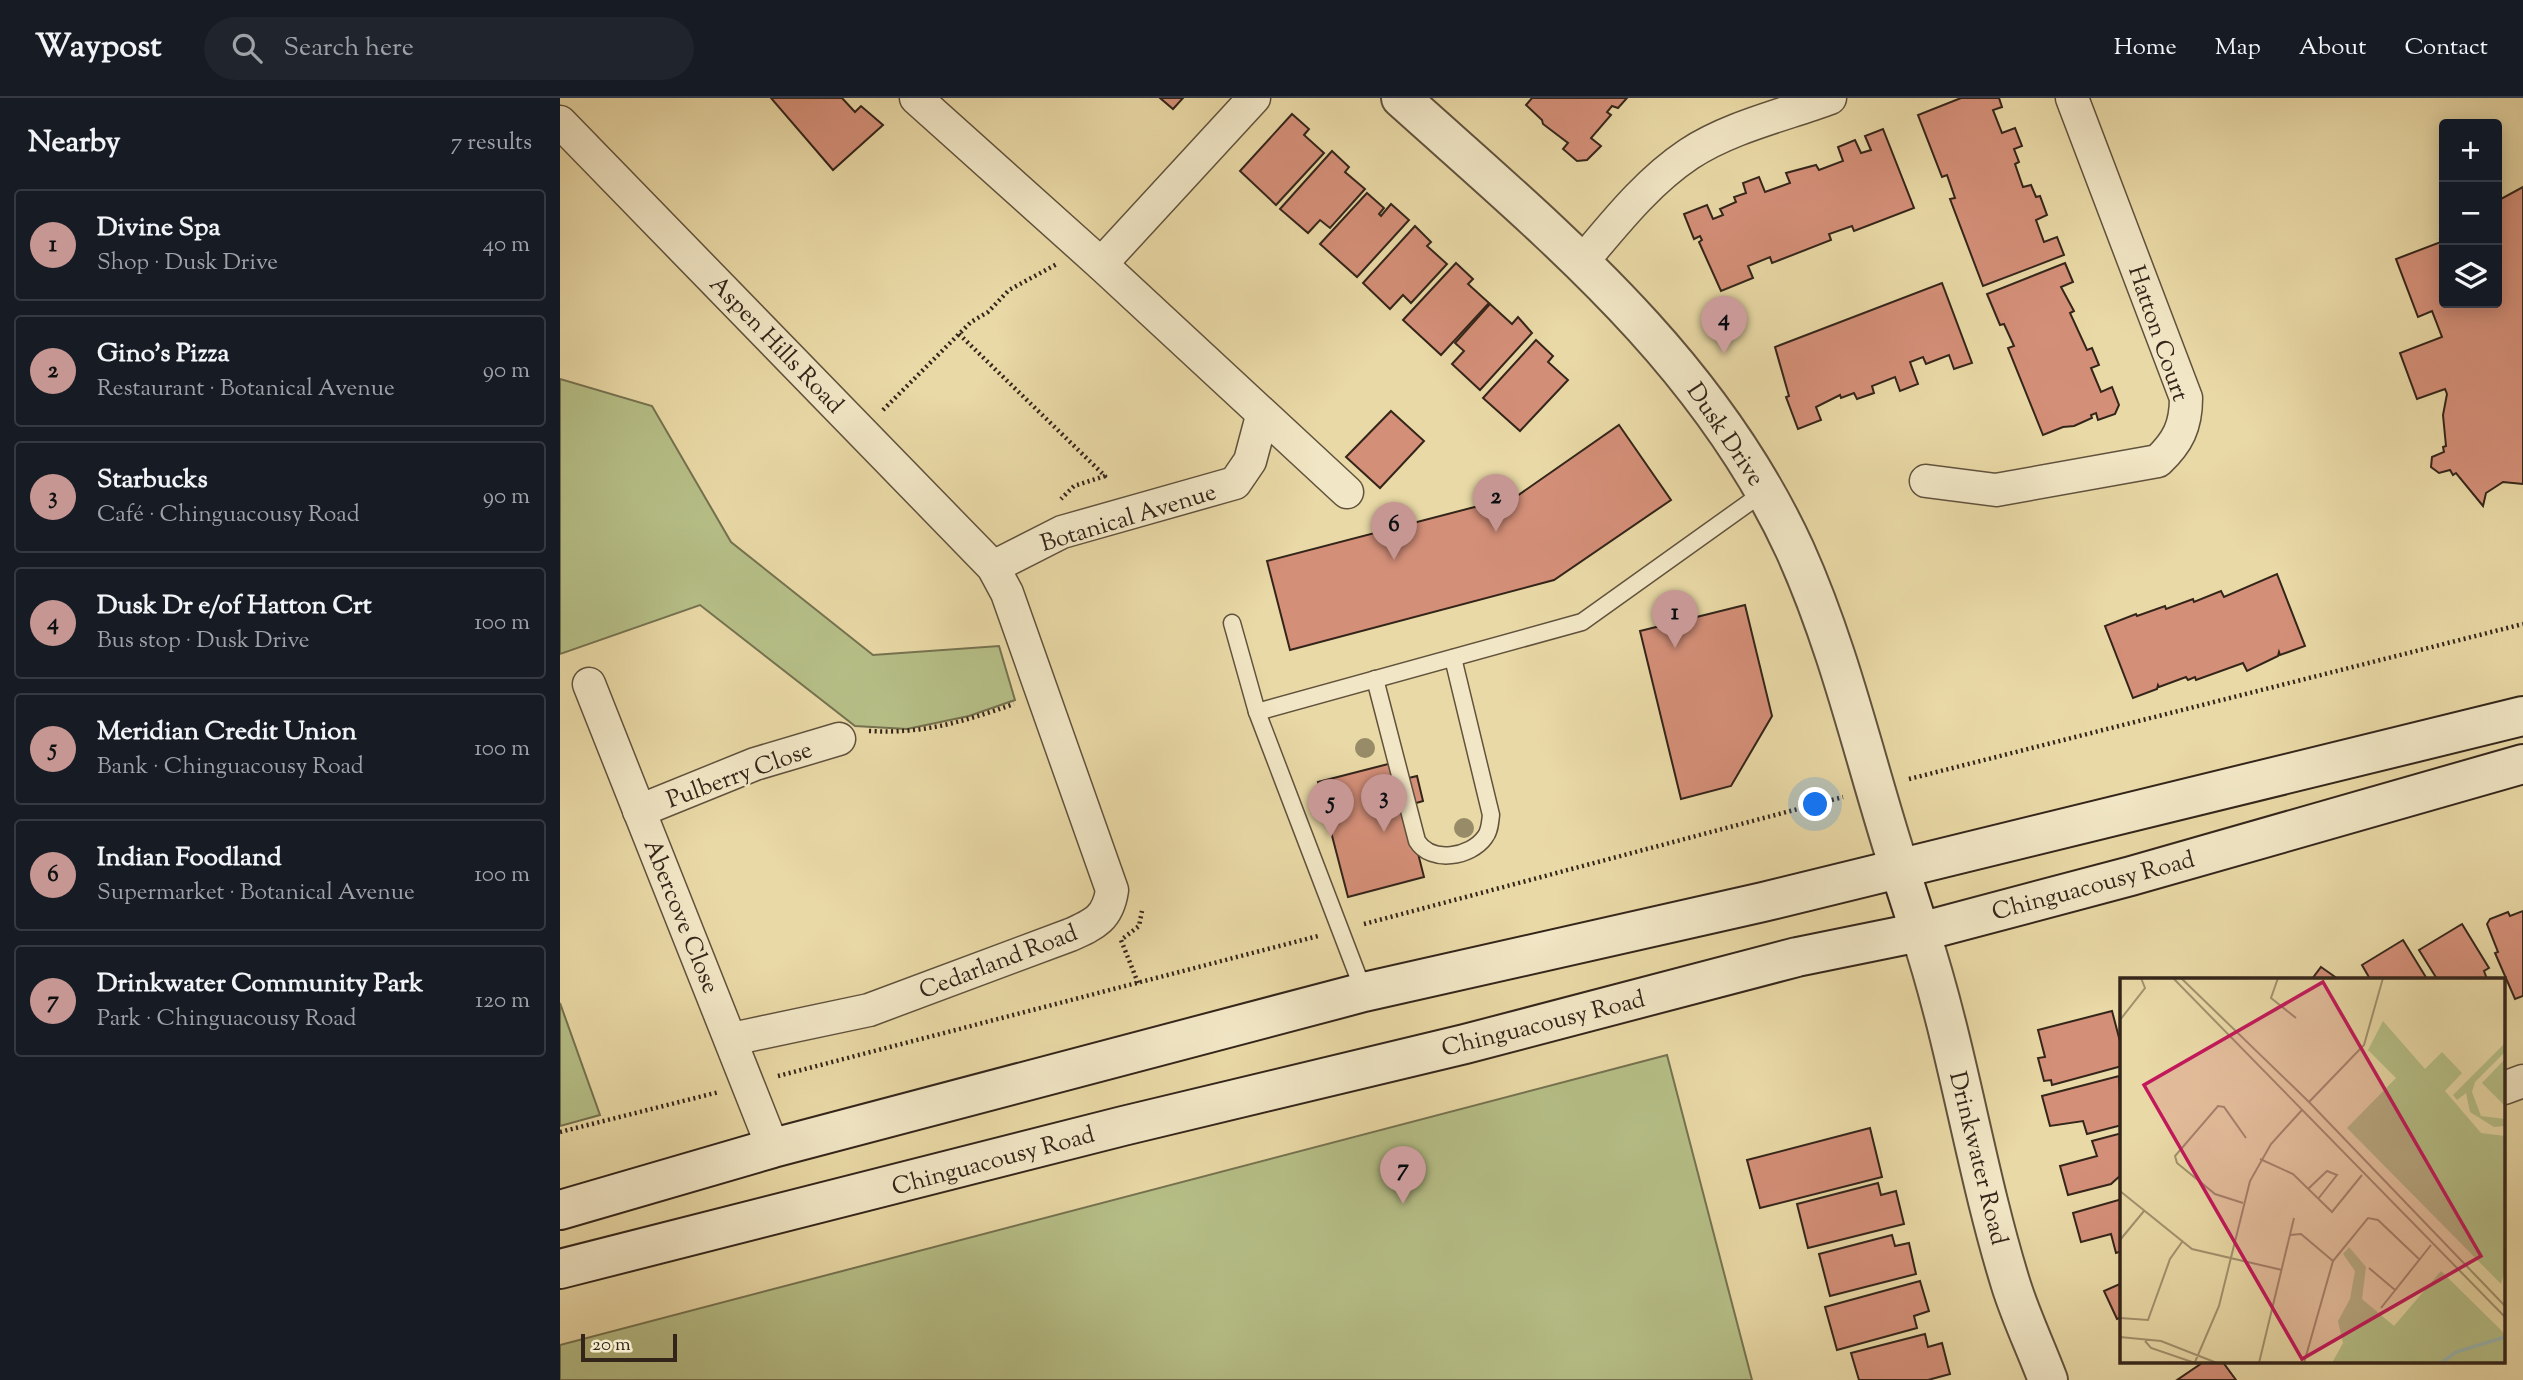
<!DOCTYPE html>
<html lang="en">
<head>
<meta charset="utf-8">
<style>
	:root { --surface:#171b24; --page:#20242c; --text:#f1f3f6; --muted:#9ea1a6; --line:#363941; --accent:#c59692 }
	body { margin:0; font-family:"Sorts Mill Goudy",serif; background:var(--page); color:var(--text) }
	.controls { position:absolute; right:21px; top:21px; display:grid; overflow:hidden; border-radius:7px; box-shadow:0 4px 18px #0003 }
	.controls button { width:63px; height:63px; display:grid; place-items:center; padding:0; border:0; border-bottom:2px solid var(--line); background:var(--surface); color:var(--text); font:35px sans-serif }
	.scale { position:absolute; left:21px; bottom:18px; width:96px; box-sizing:border-box; padding-left:7px; border:4px solid #34251a; border-top:0; font-size:19px; line-height:24px; white-space:nowrap; color:#34251a; -webkit-text-stroke:5px #f1e6c5; paint-order:stroke }
	.you { position:absolute; left:1256px; top:707px; width:24px; height:24px; margin:-18px; border:5px solid #fff; border-radius:50%; background:#1a73e8; box-shadow:0 0 0 10px #1a73e833 }
	.badge { display:grid; place-items:center; width:46px; height:46px; border-radius:50%; background:var(--accent); color:#111; font-size:23px; font-weight:700 }
	.pin { position:absolute; translate:-50% -58px; filter:drop-shadow(0 2px 4px #0008) }
	.pin::after { content:''; position:absolute; top:37px; width:24px; height:21px; background:inherit; clip-path:polygon(0 0,100% 0,50% 100%) }
	.list { margin:0; padding:0; list-style:none }
	h2 { display:flex; justify-content:space-between; align-items:center; height:91px; margin:0; padding:0 28px; font-size:30px }
	h2 small { font-size:23px; font-weight:400; color:var(--muted) }
	.list li { display:grid; grid-template-columns:46px 1fr auto; gap:21px; align-items:center; box-sizing:border-box; height:112px; margin:0 14px 14px; padding:0 14px; border:2px solid var(--line); border-radius:7px }
	.list b { display:block; font-size:26px; white-space:nowrap }
	.list p { margin:0; font-size:23px; white-space:nowrap; color:var(--muted) }
	.list em { font-size:23px; font-style:normal; color:var(--muted) }
	.icon { flex:none; width:38px; height:38px; fill:none; stroke:currentColor; stroke-width:2; stroke-linecap:round; stroke-linejoin:round }
	.map { position:relative; flex:none; width:1963px; height:1282px; overflow:hidden }
	header { display:flex; align-items:center; gap:42px; box-sizing:border-box; height:98px; padding:0 35px; background:var(--surface); border-bottom:2px solid var(--line) }
	header strong { font-size:33px }
	nav { display:flex; gap:38px; margin-inline-start:auto; font-size:24px }
	.search { width:490px; height:63px; background:var(--page); display:flex; align-items:center; gap:18px; box-sizing:border-box; padding:0 24px; border-radius:38px; color:var(--muted); font-size:26px }
	main { display:flex }
	aside { flex:1; background:var(--surface) }
	.map>svg:first-child { display:block }
	.green { fill:#b6bf87; stroke:#757250; stroke-width:2 }
	.building { fill:#d48f78; stroke:#34251a; stroke-width:2 }
	.lines { fill:none; stroke-linecap:round; stroke-linejoin:round }
	.service-casing { stroke:#61523d; stroke-width:19 }
	.minor-casing { stroke:#61523d; stroke-width:35 }
	.tertiary-casing { stroke:#61523d; stroke-width:42 }
	.secondary-casing { stroke:#34251a; stroke-width:42 }
	.path { stroke:#34251a; stroke-width:4.5; stroke-dasharray:2 3.5; stroke-linecap:butt }
	.service { stroke:#f1e6c5; stroke-width:16 }
	.minor { stroke:#f1e6c5; stroke-width:32 }
	.tertiary { stroke:#f1e6c5; stroke-width:38 }
	.secondary { stroke:#f1e6c5; stroke-width:38 }
	.tree { fill:#978b68 }
	.labels { text-anchor:middle; stroke-width:5; stroke-linejoin:round; paint-order:stroke }
	.street-label { font-size:24px; fill:#34251a; stroke:#f1e6c5 }
	.inset-river { fill:none; stroke:#9bb8b1; stroke-width:3.5 }
	.inset-road { fill:none; stroke:#a1916e; stroke-width:2 }
	.view { fill:#c2185b; fill-opacity:0.15; stroke:#c2185b; stroke-width:3.5 }
	.inset-edge { fill:none; stroke:#34251a; stroke-width:3.5 }
</style>
</head>
<body>
<header>
<strong>Waypost</strong>
<div class="search"><svg class="icon" aria-label="search" viewBox="0 0 24 24"><circle cx="10" cy="10" r="6"/><path d="M15 15l6 6"/></svg>Search here</div>
<nav><a>Home</a><a>Map</a><a>About</a><a>Contact</a></nav>
</header>
<main>
<aside>
<h2>Nearby<small>7 results</small></h2>
<ul class="list">
<li><span class="badge">1</span><div><b>Divine Spa</b><p>Shop · Dusk Drive</p></div><em>40 m</em></li>
<li><span class="badge">2</span><div><b>Gino's Pizza</b><p>Restaurant · Botanical Avenue</p></div><em>90 m</em></li>
<li><span class="badge">3</span><div><b>Starbucks</b><p>Café · Chinguacousy Road</p></div><em>90 m</em></li>
<li><span class="badge">4</span><div><b>Dusk Dr e/of Hatton Crt</b><p>Bus stop · Dusk Drive</p></div><em>100 m</em></li>
<li><span class="badge">5</span><div><b>Meridian Credit Union</b><p>Bank · Chinguacousy Road</p></div><em>100 m</em></li>
<li><span class="badge">6</span><div><b>Indian Foodland</b><p>Supermarket · Botanical Avenue</p></div><em>100 m</em></li>
<li><span class="badge">7</span><div><b>Drinkwater Community Park</b><p>Park · Chinguacousy Road</p></div><em>120 m</em></li>
</ul>
</aside>
<div class="map">
<svg width="1963" height="1282" viewBox="0 0 1963 1282">
	<rect width="100%" height="100%" fill="#e9d9a6"/>
	<filter id="stains"><feTurbulence type="fractalNoise" baseFrequency=".00286" numOctaves="4"/><feColorMatrix values="0 0 0 0 .2 0 0 0 0 .09 0 0 0 0 .02 0 0 0 .5 -.17"/></filter>
	<radialGradient id="worn" r=".72"><stop offset=".6" stop-color="#630" stop-opacity="0"/><stop offset="1" stop-color="#630" stop-opacity=".3"/></radialGradient>
	<!-- green -->
	<g class="green">
		<polygon points="0,281 92,308 171,444 313,557 439,548 455,602 409,618 347,631 295,628 140,507 0,556"/>
		<polygon points="0,905 40,1017 0,1028"/>
		<polygon points="1107,957 1192,1282 0,1282 0,1247"/>
	</g>
	<!-- building -->
	<g class="building">
		<polygon points="211,0 282,0 295,14 301,8 323,27 273,72"/>
		<polygon points="600,0 623,0 613,11"/>
		<polygon points="972,0 1067,0 1058,10 1052,8 1047,14 1051,17 1031,40 1041,48 1027,62 1017,63 1003,51 1008,45 983,26 982,22 966,7"/>
		<polygon points="1439,0 1442,9 1433,12 1442,35 1455,30 1462,48 1454,51 1459,64 1455,66 1463,89 1471,87 1476,99 1480,98 1487,117 1476,122 1484,144 1497,139 1504,157 1423,188 1390,101 1395,100 1387,77 1382,79 1358,17 1401,0"/>
		<polygon points="732,16 749,31 744,37 764,55 716,107 680,73"/>
		<polygon points="1323,31 1354,110 1294,133 1292,128 1269,136 1271,142 1212,165 1210,159 1188,168 1193,180 1161,193 1139,144 1142,142 1140,138 1134,141 1124,116 1147,107 1153,121 1163,117 1160,111 1176,104 1174,99 1186,95 1183,85 1199,79 1205,94 1230,85 1226,75 1256,67 1259,72 1283,63 1278,49 1295,42 1301,55 1311,52 1305,38"/>
		<polygon points="772,53 789,69 785,74 805,91 770,130 760,122 748,135 720,111"/>
		<polygon points="1963,89 1963,386 1943,384 1926,395 1923,408 1896,375 1893,377 1890,372 1879,375 1871,369 1872,359 1884,354 1883,349 1886,348 1883,317 1887,296 1885,291 1857,301 1840,255 1882,239 1872,213 1858,219 1836,161 1881,144 1880,141 1884,140 1884,205 1937,205 1937,103"/>
		<polygon points="807,95 824,110 819,116 821,118 831,106 849,122 797,179 760,146"/>
		<polygon points="855,128 871,144 867,148 887,166 851,205 843,197 830,211 803,185"/>
		<polygon points="896,165 913,181 908,186 929,205 881,257 843,222"/>
		<polygon points="1505,165 1513,184 1501,189 1514,213 1510,215 1527,252 1532,250 1539,267 1531,270 1541,294 1552,289 1559,307 1555,316 1538,322 1536,315 1531,317 1532,320 1514,328 1503,329 1483,337 1448,250 1454,248 1444,226 1440,227 1427,196"/>
		<polygon points="1382,185 1412,265 1394,271 1389,257 1366,266 1363,259 1350,264 1358,286 1340,293 1335,279 1312,288 1314,295 1297,301 1294,295 1281,300 1280,297 1256,309 1261,322 1238,331 1226,299 1229,298 1215,249"/>
		<polygon points="930,206 952,226 958,219 972,235 920,292 892,266 904,253 895,245"/>
		<polygon points="976,242 993,258 988,264 1008,282 960,333 923,300"/>
		<polygon points="831,313 864,343 820,390 786,359"/>
		<polygon points="1059,327 1111,402 994,482 730,552 707,463 957,398"/>
		<polygon points="1717,476 1745,548 1720,557 1719,554 1718,558 1687,573 1683,565 1636,582 1635,579 1628,582 1626,579 1599,589 1598,587 1597,591 1573,600 1545,528 1576,516 1577,518 1605,508 1606,511 1633,501 1634,504 1661,493 1664,499"/>
		<polygon points="1185,507 1212,618 1171,688 1121,701 1080,533"/>
		<polygon points="836,664 840,682 857,678 863,703 846,708 864,779 788,799 758,684"/>
		<polygon points="1963,813 1963,898 1955,901 1935,855 1938,854 1927,826 1930,821 1948,814 1950,818"/>
		<polygon points="1902,826 1929,870 1924,873 1927,881 1877,881 1859,852"/>
		<polygon points="1843,842 1867,881 1810,881 1802,867"/>
		<polygon points="1761,869 1778,881 1752,881"/>
		<polygon points="1552,913 1562,951 1562,968 1492,987 1491,982 1484,983 1478,960 1485,959 1478,932"/>
		<polygon points="1559,978 1562,1027 1527,1036 1523,1023 1490,1028 1482,998"/>
		<polygon points="1310,1030 1322,1079 1200,1110 1187,1062"/>
		<polygon points="1562,1035 1562,1076 1551,1086 1508,1097 1500,1068 1537,1058 1532,1043"/>
		<polygon points="1318,1085 1321,1097 1336,1093 1344,1126 1248,1150 1237,1106"/>
		<polygon points="1562,1101 1562,1153 1556,1155 1551,1136 1521,1144 1513,1115"/>
		<polygon points="1332,1137 1335,1148 1349,1145 1356,1176 1270,1198 1259,1156"/>
		<polygon points="1360,1183 1369,1213 1354,1218 1357,1230 1277,1252 1265,1209"/>
		<polygon points="1562,1185 1562,1219 1557,1221 1544,1193"/>
		<polygon points="1365,1236 1368,1249 1382,1245 1390,1276 1368,1282 1299,1282 1291,1255"/>
		<polygon points="1645,1263 1662,1263 1676,1282 1617,1282"/>
	</g>
	<g class="lines">
		<defs>
			<g id="service">
				<polyline points="672,525 697,614"/>
				<path d="M815,581L857,743C871,766 911,759 925,739C930,733 930,724 931,717L893,560"/>
				<polyline points="804,894 697,614 1022,524 1204,394"/>
			</g>
			<g id="minor">
				<polyline points="356,0 541,166 787,394"/>
				<path d="M0,24L433,469L447,495L552,792C548,820 535,826 510,837L309,912L172,941"/>
				<path d="M1022,164C1055,125 1087,84 1129,56C1170,29 1224,17 1270,0"/>
				<polyline points="541,166 694,0"/>
				<path d="M1366,383L1436,392L1598,363C1618,344 1626,328 1626,300L1512,0"/>
				<polyline points="433,469 502,434 675,385 690,363 702,318"/>
				<polyline points="29,586 213,1050"/>
				<polyline points="79,713 195,666 279,641"/>
				<polyline points="1944,990 1963,983"/>
			</g>
			<g id="tertiary">
				<path d="M841,0C993,137 1147,261 1235,452C1281,554 1305,664 1339,769"/>
				<path d="M1360,834C1398,949 1415,1071 1451,1187C1461,1219 1476,1250 1488,1282"/>
			</g>
			<g id="secondary">
				<polyline points="1339,769 1360,834"/>
				<polyline points="0,1112 213,1050 804,894 1203,804 1963,618"/>
				<polyline points="0,1171 563,1028 905,946 1237,859 1360,834 1571,778 1963,666"/>
			</g>
		</defs>
		<!-- service casing -->
		<use href="#service" class="service-casing"/>
		<!-- minor casing -->
		<use href="#minor" class="minor-casing"/>
		<!-- tertiary casing -->
		<use href="#tertiary" class="tertiary-casing"/>
		<!-- secondary casing -->
		<use href="#secondary" class="secondary-casing"/>
		<!-- path -->
		<g class="path">
			<polyline points="399,236 545,378 514,388 501,401"/>
			<polyline points="323,312 411,224 428,214 449,192 497,166"/>
			<path d="M309,633C364,636 402,624 454,606"/>
			<polyline points="1349,681 1963,526"/>
			<polyline points="804,826 1283,699"/>
			<polyline points="578,885 561,842 579,828 582,813"/>
			<polyline points="218,978 758,838"/>
			<polyline points="0,1034 159,994"/>
		</g>
		<!-- service -->
		<use href="#service" class="service"/>
		<!-- minor -->
		<use href="#minor" class="minor"/>
		<!-- tertiary -->
		<use href="#tertiary" class="tertiary"/>
		<!-- secondary -->
		<use href="#secondary" class="secondary"/>
	</g>
	<!-- trees -->
	<g class="tree">
		<circle cx="805" cy="650" r="10"/>
		<circle cx="904" cy="730" r="10"/>
	</g>
	<g class="labels">
		<!-- street labels -->
		<g class="street-label">
			<text transform="translate(1599 235) rotate(71)" y="8">Hatton Court</text>
			<text transform="translate(217 246) rotate(46)" y="8">Aspen Hills Road</text>
			<text transform="translate(1166 336) rotate(56)" y="8">Dusk Drive</text>
			<text transform="translate(568 419) rotate(-17)" y="8">Botanical Avenue</text>
			<text transform="translate(179 676) rotate(-20)" y="8">Pulberry Close</text>
			<text transform="translate(1533 787) rotate(-15)" y="8">Chinguacousy Road</text>
			<text transform="translate(122 818) rotate(68)" y="8">Abercove Close</text>
			<text transform="translate(438 863) rotate(-21)" y="8">Cedarland Road</text>
			<text transform="translate(983 925) rotate(-14)" y="8">Chinguacousy Road</text>
			<text transform="translate(1419 1060) rotate(76)" y="8">Drinkwater Road</text>
			<text transform="translate(433 1062) rotate(-15)" y="8">Chinguacousy Road</text>
		</g>
	</g>
	<!-- overview -->
	<g transform="translate(1560 880)">
		<rect width="385" height="385" fill="#e9d9a6"/>
		<path d="M263,43L305,91L322,74L342,95L325,113L361,155L385,158V291L381,306L227,150L276,100L248,72ZM385,65V74L355,104L352,114L361,138L385,141V148L374,149L350,134L346,115L337,122L333,117ZM385,81V128L362,105ZM229,269L246,289L242,321L274,348L321,293L385,356V385H212L223,365L218,343L230,321L235,293L223,276Z" fill="#b6bf87"/>
		<path class="inset-river" d="M321,385L336,374L385,359"/>
		<path class="inset-road" d="M53,0L385,339M61,0L189,124L385,328M158,0L151,20L176,40M0,42L25,10L21,0M189,124L244,67L263,0M140,181L173,196L212,234L242,197M188,211L207,193L217,197L198,221M0,213L72,271L162,292M123,225L95,216L57,185L55,178L98,128L104,129L126,160M170,257L181,256L213,283M0,262L24,233M249,290L275,312M261,330L311,267M0,340L28,342L50,281L62,264M0,359L41,363L97,385M25,363L31,370L75,385M75,384L99,328L130,203L151,166L182,132M139,385L174,240M184,385L213,283L248,240L258,242L299,281"/>
		<path class="view" d="M203,4L361,278L182,381L24,107Z"/>
		<rect width="385" height="385" class="inset-edge"/>
	</g>
	<rect width="100%" height="100%" filter="url(#stains)"/>
	<rect width="100%" height="100%" fill="url(#worn)"/>
</svg>
<div class="controls">
<button>+</button>
<button>−</button>
<button><svg class="icon" aria-label="layers" viewBox="0 0 24 24"><path d="M12 4l9 5-9 5-9-5zM3 14l9 5 9-5"/></svg></button>
</div>
<div class="scale">20 m</div>
<div class="you"></div>
<div class="pin badge" style="left:1115px;top:550px">1</div>
<div class="pin badge" style="left:936px;top:434px">2</div>
<div class="pin badge" style="left:824px;top:734px">3</div>
<div class="pin badge" style="left:1164px;top:256px">4</div>
<div class="pin badge" style="left:771px;top:739px">5</div>
<div class="pin badge" style="left:834px;top:462px">6</div>
<div class="pin badge" style="left:843px;top:1106px">7</div>
</div>
</main>
</body>
</html>
